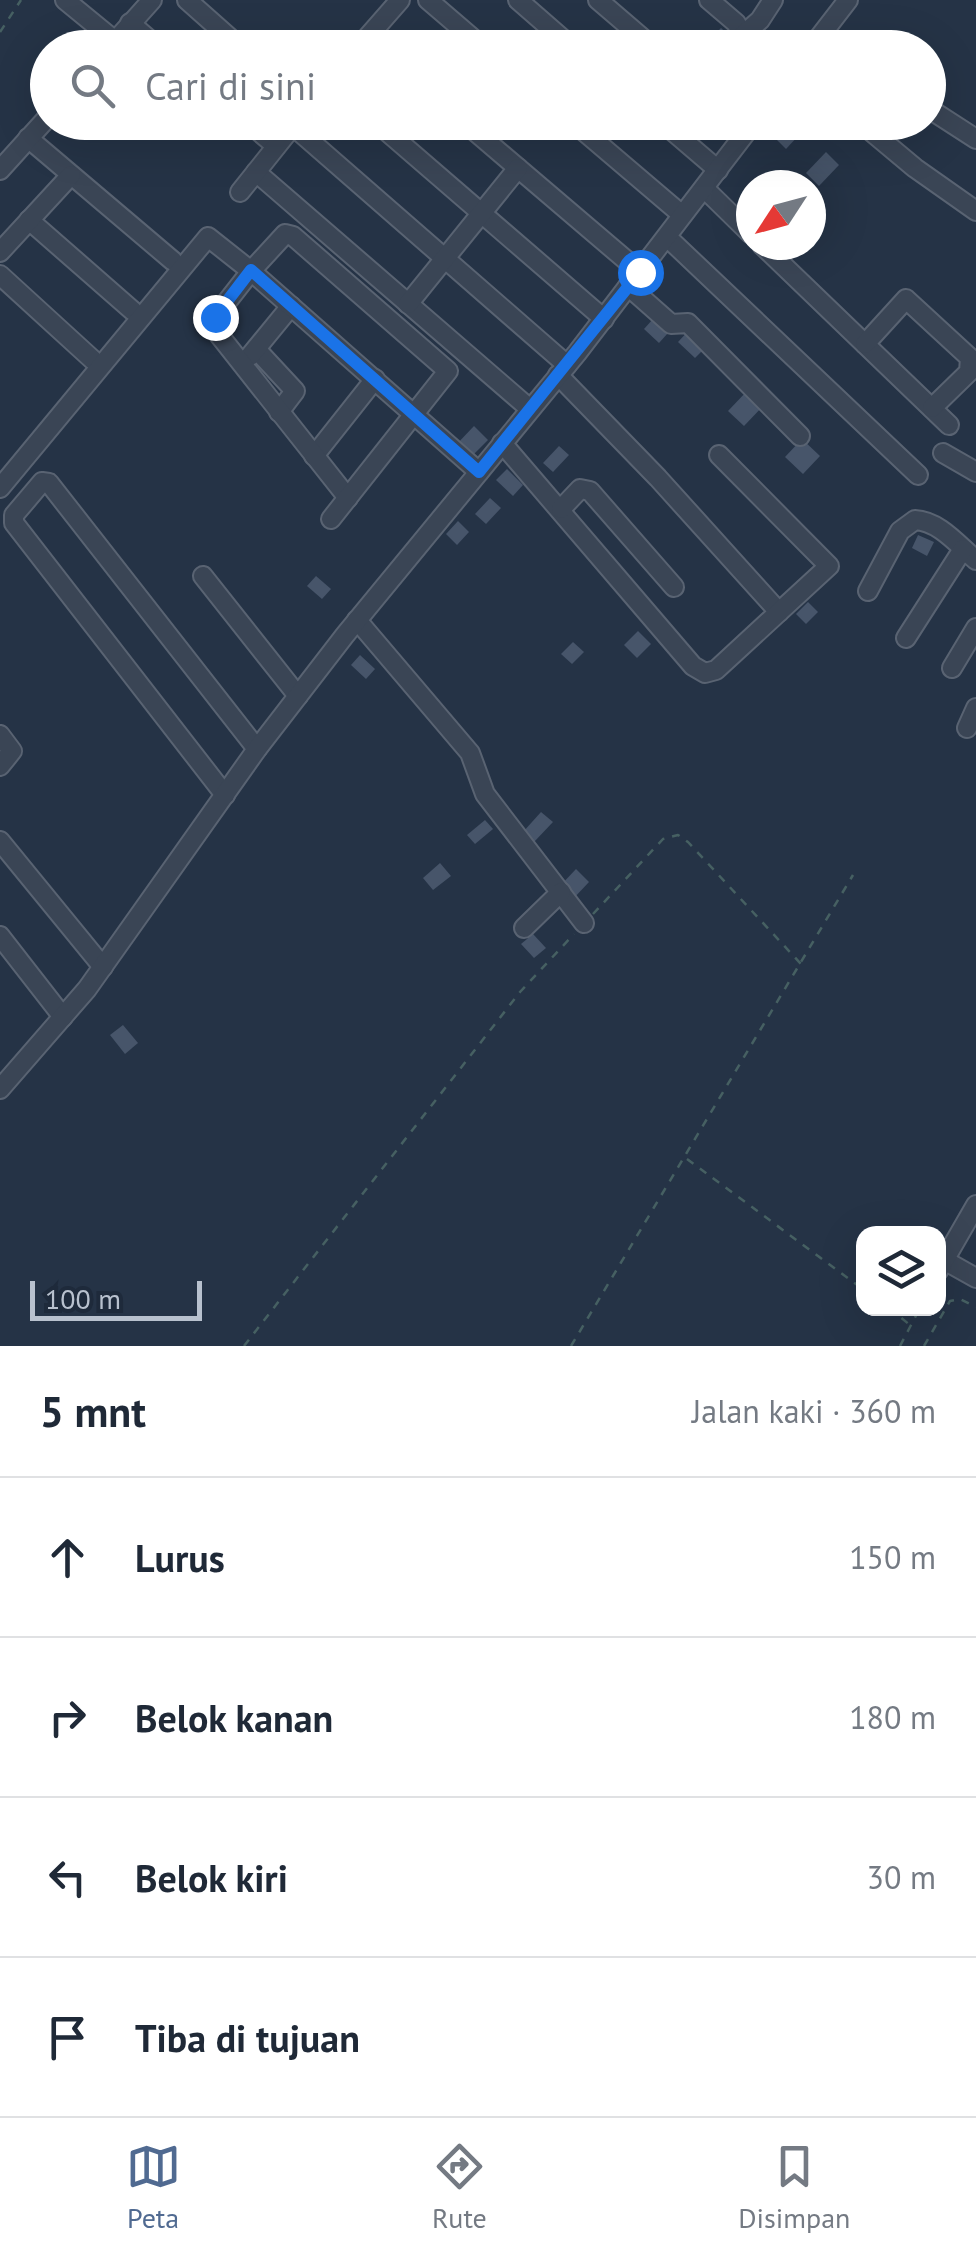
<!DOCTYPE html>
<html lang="id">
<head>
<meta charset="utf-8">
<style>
	:root { --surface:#fff; --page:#f6f6f7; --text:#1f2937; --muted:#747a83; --line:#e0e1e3; --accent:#506a91 }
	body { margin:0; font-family:"PT Sans",sans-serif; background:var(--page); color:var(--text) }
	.controls { position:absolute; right:30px; bottom:30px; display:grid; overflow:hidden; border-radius:20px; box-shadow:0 10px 40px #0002 }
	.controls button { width:90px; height:90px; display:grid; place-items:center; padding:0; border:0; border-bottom:2px solid var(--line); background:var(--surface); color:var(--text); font:50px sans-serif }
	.compass { position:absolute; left:736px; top:170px; width:90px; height:90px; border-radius:50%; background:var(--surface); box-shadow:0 10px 40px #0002; rotate:234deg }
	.scale { position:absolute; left:30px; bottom:25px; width:172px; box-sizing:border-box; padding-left:10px; border:5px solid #b8c1ce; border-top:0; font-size:28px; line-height:35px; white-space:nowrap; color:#b8c1ce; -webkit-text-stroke:8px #1e2a3b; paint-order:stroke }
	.stop { position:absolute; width:30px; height:30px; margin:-22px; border:8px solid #1a73e8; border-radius:50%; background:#fff }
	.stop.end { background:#1a73e8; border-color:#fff; box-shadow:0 2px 10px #0008 }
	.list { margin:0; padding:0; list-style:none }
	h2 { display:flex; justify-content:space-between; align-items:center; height:130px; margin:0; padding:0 40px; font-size:42px }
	h2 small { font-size:32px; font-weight:400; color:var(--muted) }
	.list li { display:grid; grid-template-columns:65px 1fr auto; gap:30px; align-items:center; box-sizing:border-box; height:160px; padding:0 40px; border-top:2px solid var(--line) }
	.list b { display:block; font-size:38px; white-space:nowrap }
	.list em { font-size:32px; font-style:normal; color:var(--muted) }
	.icon { flex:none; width:55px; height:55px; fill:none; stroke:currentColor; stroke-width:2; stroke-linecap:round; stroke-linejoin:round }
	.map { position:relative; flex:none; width:976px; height:1346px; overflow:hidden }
	.search { position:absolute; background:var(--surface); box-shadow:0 10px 40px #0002; left:30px; right:30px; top:30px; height:110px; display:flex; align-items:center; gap:25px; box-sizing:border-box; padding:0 35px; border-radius:55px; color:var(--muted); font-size:38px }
	.sheet { height:770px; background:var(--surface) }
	nav { display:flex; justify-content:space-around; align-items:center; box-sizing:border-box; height:140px; border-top:2px solid var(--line); background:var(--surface); font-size:28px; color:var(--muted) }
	nav a { display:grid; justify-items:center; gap:5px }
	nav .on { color:var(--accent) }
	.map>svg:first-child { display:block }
	.building { fill:#47556a }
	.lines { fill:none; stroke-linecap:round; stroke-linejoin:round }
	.minor-casing { stroke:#596372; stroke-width:22 }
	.path { stroke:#466062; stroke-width:2.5; stroke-dasharray:8 8; stroke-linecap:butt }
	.minor { stroke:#3a4555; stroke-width:18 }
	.route { stroke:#1a73e8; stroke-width:12 }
</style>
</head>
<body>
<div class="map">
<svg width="976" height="1346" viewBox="0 0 976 1346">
	<rect width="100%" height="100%" fill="#253346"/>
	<!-- building -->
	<g class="building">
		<polygon points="721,28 733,39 725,48 714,48 708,41"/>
		<polygon points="786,123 799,135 786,149 773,136"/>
		<polygon points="826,152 839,165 819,186 806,173"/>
		<polygon points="653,319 668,333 659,343 644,329"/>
		<polygon points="690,329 707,346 695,358 678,342"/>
		<polygon points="748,390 764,405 744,426 728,411"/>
		<polygon points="474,426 488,440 469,459 455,446"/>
		<polygon points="802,439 820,456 803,474 785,457"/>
		<polygon points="559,446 569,455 553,472 543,463"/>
		<polygon points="507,469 523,485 513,496 496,480"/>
		<polygon points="490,498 501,508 486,524 475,514"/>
		<polygon points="458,521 469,532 457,545 446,534"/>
		<polygon points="918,535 934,542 927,556 912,548"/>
		<polygon points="316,576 331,589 322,599 307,586"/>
		<polygon points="808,602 818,612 806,624 796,614"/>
		<polygon points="638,631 651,644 637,658 624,645"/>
		<polygon points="573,642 584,652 572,664 561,654"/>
		<polygon points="360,655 375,669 366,679 351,665"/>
		<polygon points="541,812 553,822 534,842 523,832"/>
		<polygon points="485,820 493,829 475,844 467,835"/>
		<polygon points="440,863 451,876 433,890 423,878"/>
		<polygon points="576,869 589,882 573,899 560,886"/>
		<polygon points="533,934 546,948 534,958 521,944"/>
		<polygon points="123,1025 138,1043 125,1054 110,1035"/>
	</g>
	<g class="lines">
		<defs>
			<g id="minor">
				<polyline points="65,0 115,41"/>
				<polyline points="187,0 241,48"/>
				<polyline points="428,0 484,48"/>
				<polyline points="518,0 573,48"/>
				<polyline points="598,0 654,48"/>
				<polyline points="709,0 736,23 743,35 743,44 740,48"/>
				<polyline points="130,23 159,48"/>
				<polyline points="743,35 760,20 773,0"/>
				<polyline points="110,47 152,0"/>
				<polyline points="358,48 400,0"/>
				<polyline points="811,48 848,0"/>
				<polyline points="928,108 976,139"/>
				<polyline points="248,122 276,146"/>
				<polyline points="376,122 604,319"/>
				<polyline points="464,122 640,272"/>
				<polyline points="573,122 681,214"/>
				<polyline points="662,122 718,170"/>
				<polyline points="860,122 915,168 976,211"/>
				<polyline points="293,126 567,365"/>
				<polyline points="28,138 173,261"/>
				<polyline points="0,170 48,117"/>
				<polyline points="256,172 530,409"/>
				<polyline points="704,188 751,234"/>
				<polyline points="240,192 296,122"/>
				<polyline points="29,220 133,311"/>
				<polyline points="667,237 918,475"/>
				<polyline points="762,245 949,425"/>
				<polyline points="0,252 71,175"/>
				<polyline points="0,275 93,360"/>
				<polyline points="628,286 671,324 688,323 800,436"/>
				<polyline points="408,304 518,168"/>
				<polyline points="865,344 906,299 970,358 969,372 932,408"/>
				<polyline points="256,349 295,391 279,412"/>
				<polyline points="250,356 291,306"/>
				<polyline points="558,375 658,478 779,612"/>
				<polyline points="502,443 693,666 705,673 716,670 829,566 719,455"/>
				<polyline points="943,453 976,472"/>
				<polyline points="314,456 375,379"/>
				<polyline points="0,488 208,237 251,271 215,317 212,326 348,498"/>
				<polyline points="561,509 580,489 590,491 674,587"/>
				<polyline points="331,519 448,371 293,236 285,234 251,271 479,472"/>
				<polyline points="203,576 298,696"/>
				<path d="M868,591L900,531L915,520C939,521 958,545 976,560"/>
				<polyline points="357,620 470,753 485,794 584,923"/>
				<polyline points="906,638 963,549"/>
				<polyline points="952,668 976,628"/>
				<polyline points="967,728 976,708"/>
				<polyline points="0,735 12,751 0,766"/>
				<polyline points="225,795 14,523 14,515 42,482 49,483 257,749"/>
				<polyline points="0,841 103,967"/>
				<polyline points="524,928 561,892"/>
				<polyline points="0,936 63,1017"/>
				<polyline points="0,1089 87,989 257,749 345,635 577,353 754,122"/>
				<polyline points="944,1260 976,1278"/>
				<polyline points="938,1271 976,1205"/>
			</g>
		</defs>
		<!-- minor casing -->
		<use href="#minor" class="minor-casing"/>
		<!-- path -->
		<g class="path">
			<polyline points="0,32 21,0"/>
			<polyline points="593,914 663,839 678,835 688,842 801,964"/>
			<polyline points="687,1159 864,1290"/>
			<polyline points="889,1308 910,1325"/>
			<polyline points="244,1346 520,992 574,934"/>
			<polyline points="571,1346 853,875"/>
			<polyline points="900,1346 920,1308"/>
			<polyline points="924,1346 950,1301 960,1299 976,1307"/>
		</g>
		<!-- minor -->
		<use href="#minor" class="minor"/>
	</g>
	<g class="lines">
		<!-- route -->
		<polyline class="route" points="215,317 251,270 479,472 640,272"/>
	</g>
</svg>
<div class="controls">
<button><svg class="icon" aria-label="layers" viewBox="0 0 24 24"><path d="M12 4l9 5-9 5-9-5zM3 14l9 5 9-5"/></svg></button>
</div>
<svg class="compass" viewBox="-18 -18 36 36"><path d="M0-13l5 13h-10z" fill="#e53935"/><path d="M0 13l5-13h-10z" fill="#747a83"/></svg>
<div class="scale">100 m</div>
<div class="stop" style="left:640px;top:272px"></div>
<div class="stop end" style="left:215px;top:317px"></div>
<div class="search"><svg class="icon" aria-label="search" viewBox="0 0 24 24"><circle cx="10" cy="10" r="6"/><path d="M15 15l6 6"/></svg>Cari di sini</div>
</div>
<section class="sheet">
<h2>5 mnt<small>Jalan kaki · 360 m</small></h2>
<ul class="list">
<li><svg class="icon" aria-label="ahead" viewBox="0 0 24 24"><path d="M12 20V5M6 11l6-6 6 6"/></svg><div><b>Lurus</b></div><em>150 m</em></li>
<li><svg class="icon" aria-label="right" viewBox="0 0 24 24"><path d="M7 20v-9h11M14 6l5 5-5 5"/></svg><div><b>Belok kanan</b></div><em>180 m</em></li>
<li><svg class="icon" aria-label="left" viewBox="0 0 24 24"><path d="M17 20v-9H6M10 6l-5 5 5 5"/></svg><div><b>Belok kiri</b></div><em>30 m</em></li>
<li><svg class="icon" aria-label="arrive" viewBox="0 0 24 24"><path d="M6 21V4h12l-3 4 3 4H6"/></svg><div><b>Tiba di tujuan</b></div></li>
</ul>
</section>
<nav>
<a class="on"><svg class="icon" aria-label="map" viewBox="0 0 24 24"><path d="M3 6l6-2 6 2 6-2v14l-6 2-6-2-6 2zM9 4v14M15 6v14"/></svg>Peta</a>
<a><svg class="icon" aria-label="directions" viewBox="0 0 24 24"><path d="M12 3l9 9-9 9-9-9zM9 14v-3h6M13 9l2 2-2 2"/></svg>Rute</a>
<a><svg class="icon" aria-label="saved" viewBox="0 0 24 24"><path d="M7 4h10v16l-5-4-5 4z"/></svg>Disimpan</a>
</nav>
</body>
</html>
